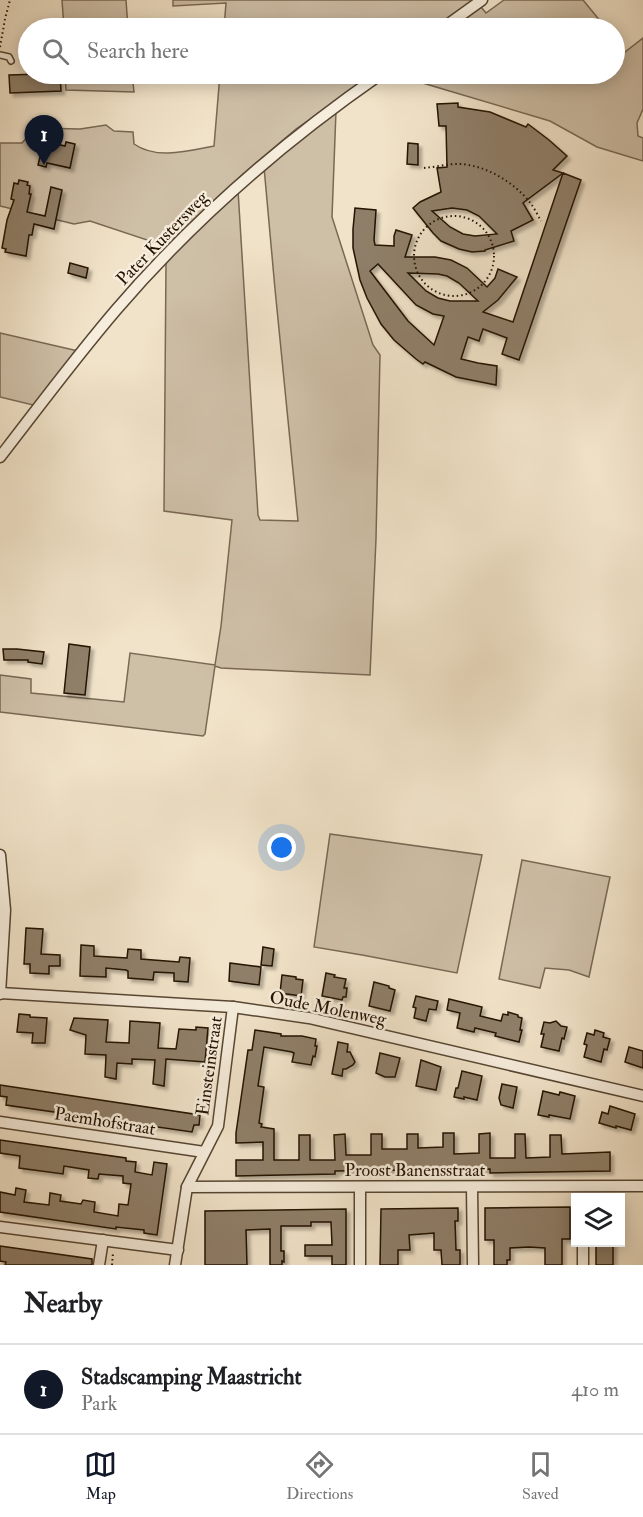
<!DOCTYPE html>
<html lang="en">
<head>
<meta charset="utf-8">
<style>
	:root { --surface:#fff; --page:#f2f2f2; --text:#202124; --muted:#757577; --line:#e0e0e0; --accent:#111827 }
	body { margin:0; font-family:"IM FELL Double Pica",serif; background:var(--page); color:var(--text) }
	.controls { position:absolute; right:18px; bottom:18px; display:grid; overflow:hidden; border-radius:0px; box-shadow:0 3px 15px #0003 }
	.controls button { width:54px; height:54px; display:grid; place-items:center; padding:0; border:0; border-bottom:2px solid var(--line); background:var(--surface); color:var(--text); font:30px sans-serif }
	.you { position:absolute; left:282px; top:848px; width:21px; height:21px; margin:-15px; border:4px solid #fff; border-radius:50%; background:#1a73e8; box-shadow:0 0 0 9px #1a73e833 }
	.badge { display:grid; place-items:center; width:39px; height:39px; border-radius:50%; background:var(--accent); color:#fff; font-size:20px; font-weight:700 }
	.pin { position:absolute; translate:-50% -50px; filter:drop-shadow(0 2px 3px #0008) }
	.pin::after { content:''; position:absolute; top:32px; width:21px; height:18px; background:inherit; clip-path:polygon(0 0,100% 0,50% 100%) }
	.list { margin:0; padding:0; list-style:none }
	h2 { display:flex; justify-content:space-between; align-items:center; height:78px; margin:0; padding:0 24px; font-size:26px }
	h2 small { font-size:20px; font-weight:400; color:var(--muted) }
	.list li { display:grid; grid-template-columns:39px 1fr auto; gap:18px; align-items:center; box-sizing:border-box; height:90px; padding:0 24px; border-top:2px solid var(--line) }
	.list b { display:block; font-size:22px; white-space:nowrap }
	.list p { margin:0; font-size:20px; white-space:nowrap; color:var(--muted) }
	.list em { font-size:20px; font-style:normal; color:var(--muted) }
	.icon { flex:none; width:33px; height:33px; fill:none; stroke:currentColor; stroke-width:2; stroke-linecap:round; stroke-linejoin:round }
	.map { position:relative; flex:none; width:643px; height:1265px; overflow:hidden }
	.search { position:absolute; background:var(--surface); box-shadow:0 3px 15px #0003; left:18px; right:18px; top:18px; height:66px; display:flex; align-items:center; gap:15px; box-sizing:border-box; padding:0 21px; border-radius:33px; color:var(--muted); font-size:22px }
	.sheet { height:168px; background:var(--surface) }
	nav { display:flex; justify-content:space-around; align-items:center; box-sizing:border-box; height:84px; border-top:2px solid var(--line); background:var(--surface); font-size:16px; color:var(--muted) }
	nav a { display:grid; justify-items:center; gap:3px }
	nav .on { color:var(--accent) }
	.map>svg:first-child { display:block }
	.green { fill:#cebfa7; stroke:#796854; stroke-width:1.5 }
	.building { fill:#8f7f69; stroke:#241201; stroke-width:1.5; fill-rule:evenodd; filter:url(#shadow) }
	.lines { fill:none; stroke-linecap:round; stroke-linejoin:round }
	.service-casing { stroke:#574633; stroke-width:8 }
	.minor-casing { stroke:#574633; stroke-width:13 }
	.path { stroke:#241201; stroke-width:2; stroke-dasharray:1.5 3; stroke-linecap:butt }
	.service { stroke:#f6eddc; stroke-width:5 }
	.minor { stroke:#f6eddc; stroke-width:10 }
	.labels { text-anchor:middle; stroke-width:5; stroke-linejoin:round; paint-order:stroke }
	.street-label { font-size:18px; fill:#241201; stroke:#f6eddc }
</style>
</head>
<body>
<div class="map">
<svg width="643" height="1265" viewBox="0 0 643 1265">
	<defs>
		<filter id="shadow"><feDropShadow dx="3.5" dy="3.5" stdDeviation="1.5" flood-color="#0004"/></filter>
	</defs>
	<rect width="100%" height="100%" fill="#f1e3c9"/>
	<filter id="stains"><feTurbulence type="fractalNoise" baseFrequency=".00333" numOctaves="4"/><feColorMatrix values="0 0 0 0 .2 0 0 0 0 .09 0 0 0 0 .02 0 0 0 .5 -.17"/></filter>
	<radialGradient id="worn" r=".72"><stop offset=".6" stop-color="#630" stop-opacity="0"/><stop offset="1" stop-color="#630" stop-opacity=".3"/></radialGradient>
	<!-- green -->
	<g class="green">
		<polygon points="62,0 126,0 128,28 64,28"/>
		<polygon points="173,0 477,0 438,28 224,28 226,3 173,6"/>
		<polygon points="504,0 583,0 606,28 452,28 481,7 486,13"/>
		<polygon points="643,38 643,109 637,123 638,136 643,138 643,161 597,147 550,121 416,81 411,74 614,74 615,39 625,52"/>
		<polygon points="65,74 132,74 134,92 66,90"/>
		<path d="M220,74H374L296,129L243,174L168,247L90,221L74,224L0,206V143H22L35,128L80,129L106,125L114,131L133,132L134,144C157,160 188,151 214,146Z"/>
		<polygon points="336,111 332,217 373,345 380,355 376,539 370,675 221,668 215,666 205,734 203,736 0,712 0,675 31,679 31,693 124,702 130,653 215,665 221,626 232,520 164,511 166,262 238,190 258,515 260,520 298,521 275,289 264,167"/>
		<polygon points="0,333 78,351 37,406 0,397"/>
		<polygon points="330,834 482,855 457,973 362,955 314,947"/>
		<polygon points="522,860 610,877 589,977 569,970 545,968 540,988 499,979"/>
	</g>
	<!-- building -->
	<g class="building">
		<polygon points="41,74 60,74 61,91 10,93 9,75"/>
		<path d="M458,103V107L490,112L526,127L528,124L549,140L567,156L553,170L563,173L523,203L533,220L511,231L514,241L485,250V251L472,252L459,249L441,241L433,233L413,208L420,202L441,192L437,168L447,167L446,126H439L437,104ZM452,208L467,210L479,216L497,234L475,236L463,234L450,227L432,211Z"/>
		<polygon points="44,141 65,146 66,142 75,144 70,168 47,163 46,167 38,165"/>
		<polygon points="408,143 418,144 418,165 407,164"/>
		<path d="M563,173L581,180L519,360L502,354L507,338L483,329L479,341L468,337L461,359L478,363L497,366L496,385L456,377L425,362L423,364L416,359L394,340L381,324L367,298L360,280L353,248V229L355,208L376,210L374,240L375,245L394,246V236L396,230L412,235L405,257H435L451,260L467,268L487,287L495,278L498,269L517,277L498,300L483,312L513,322ZM378,264L416,305L433,314L444,316L434,345L408,321L370,271ZM408,273L438,274L447,276L459,283L478,301H450L438,298L426,291Z"/>
		<polygon points="19,180 28,182 27,185 30,186 29,194 31,194 27,212 45,216 51,187 62,190 54,229 34,224 32,235 29,235 26,256 5,252 6,249 2,248 7,220 14,200 11,199 14,183 18,184"/>
		<polygon points="70,263 88,268 86,278 68,273"/>
		<polygon points="69,644 90,647 85,695 64,693"/>
		<polygon points="3,649 17,649 44,652 42,664 28,662 28,660 4,660"/>
		<polygon points="26,928 43,929 41,954 60,955 60,966 49,966 49,974 30,973 30,964 24,964"/>
		<polygon points="81,945 94,946 94,956 127,958 128,949 141,950 141,959 179,962 180,957 190,958 188,982 174,981 174,973 154,972 153,980 128,978 128,971 126,970 106,968 106,977 80,976"/>
		<polygon points="263,947 274,949 272,966 261,965"/>
		<polygon points="230,963 261,967 259,985 229,981"/>
		<polygon points="326,973 335,975 334,977 346,979 344,988 347,988 346,997 343,997 342,1000 322,996"/>
		<polygon points="282,975 296,977 296,979 303,980 301,996 280,993"/>
		<polygon points="374,982 389,986 389,988 395,990 390,1011 369,1006"/>
		<polygon points="416,996 438,1001 436,1010 429,1009 426,1021 414,1018 416,1008 413,1007"/>
		<polygon points="449,999 482,1007 480,1016 501,1021 503,1014 508,1015 508,1012 518,1015 518,1017 522,1018 520,1030 522,1030 519,1042 495,1036 496,1033 475,1028 474,1032 457,1028 460,1013 447,1010"/>
		<polygon points="19,1014 30,1015 30,1017 47,1018 45,1043 32,1043 33,1033 17,1032"/>
		<polygon points="74,1018 108,1020 106,1042 129,1043 130,1021 160,1023 158,1048 176,1049 179,1029 196,1030 196,1027 208,1028 205,1062 166,1059 164,1086 153,1084 155,1060 132,1059 132,1064 117,1063 116,1079 105,1077 106,1055 85,1054 86,1035 70,1030"/>
		<polygon points="556,1021 561,1026 567,1027 564,1039 562,1038 559,1051 541,1047 544,1034 541,1034 544,1022 550,1023"/>
		<polygon points="255,1030 281,1034 281,1036 302,1036 316,1039 315,1046 317,1046 315,1057 313,1056 311,1065 292,1062 294,1053 292,1052 264,1047 258,1086 264,1087 259,1123 262,1124 261,1127 274,1129 274,1160 299,1160 299,1135 310,1135 310,1160 335,1160 334,1135 345,1134 346,1155 371,1155 371,1134 382,1134 382,1149 407,1149 407,1134 418,1134 418,1148 443,1147 443,1133 454,1133 454,1154 479,1153 479,1134 490,1133 490,1158 515,1158 515,1134 525,1134 526,1158 550,1157 550,1135 561,1135 562,1154 610,1152 610,1171 490,1173 490,1169 335,1171 335,1174 236,1176 236,1160 263,1160 263,1142 236,1143 236,1133 248,1050 252,1050"/>
		<polygon points="595,1030 604,1033 603,1037 610,1039 607,1050 604,1049 601,1062 584,1057 587,1045 584,1044 587,1033 594,1035"/>
		<polygon points="338,1042 348,1044 347,1052 350,1052 355,1062 353,1065 346,1069 343,1069 342,1076 332,1074"/>
		<polygon points="629,1047 643,1051 643,1068 625,1062"/>
		<polygon points="380,1053 400,1058 395,1077 385,1077 376,1073"/>
		<polygon points="421,1060 441,1067 436,1090 416,1086"/>
		<polygon points="462,1071 482,1076 477,1100 464,1097 464,1099 454,1097 456,1088 458,1088"/>
		<polygon points="502,1084 517,1087 513,1108 501,1105 499,1098"/>
		<polygon points="0,1085 200,1115 199,1125 194,1125 192,1132 6,1105 7,1097 0,1096"/>
		<polygon points="543,1091 559,1095 560,1092 575,1096 570,1119 549,1115 549,1117 538,1115"/>
		<polygon points="610,1106 635,1114 631,1130 616,1126 616,1128 599,1123 602,1112 608,1114"/>
		<polygon points="0,1140 126,1158 126,1161 136,1162 135,1172 152,1175 154,1162 167,1164 157,1235 144,1233 144,1230 116,1227 116,1229 0,1212 0,1192 15,1195 16,1188 26,1190 24,1202 49,1205 50,1193 61,1195 60,1201 81,1204 83,1200 95,1202 94,1212 118,1216 119,1204 128,1205 131,1184 123,1183 123,1176 99,1174 98,1179 88,1178 89,1170 64,1166 63,1174 19,1168 20,1156 0,1153"/>
		<polygon points="570,1207 570,1239 562,1239 562,1265 545,1265 545,1248 529,1247 510,1248 510,1260 507,1260 507,1265 494,1265 494,1240 485,1240 485,1208"/>
		<polygon points="458,1208 458,1221 455,1221 456,1250 460,1250 460,1265 442,1265 441,1250 434,1250 434,1233 409,1235 410,1250 398,1250 398,1265 380,1265 381,1209"/>
		<polygon points="346,1209 346,1265 332,1265 332,1256 305,1256 305,1245 332,1245 331,1222 311,1222 311,1226 281,1226 281,1251 284,1251 284,1262 282,1261 282,1265 270,1265 270,1229 246,1230 247,1265 205,1265 205,1211"/>
		<rect x="596" y="1242" width="17" height="23"/>
		<polygon points="0,1246 92,1259 92,1265 5,1265 6,1262 0,1261"/>
	</g>
	<g class="lines">
		<defs>
			<polyline id="service" points="0,55 9,57 11,61"/>
			<g id="minor">
				<polyline points="443,28 482,0"/>
				<path d="M0,457C38,408 75,358 116,310C193,220 283,142 381,74"/>
				<polyline points="0,855 5,910 0,994"/>
				<polyline points="0,993 233,1007 309,1018 643,1096"/>
				<polyline points="0,1122 204,1152"/>
				<polyline points="187,1187 643,1186"/>
				<polyline points="360,1187 360,1265"/>
				<polyline points="472,1187 473,1265"/>
				<polyline points="0,1227 178,1250"/>
				<polyline points="583,1242 583,1265"/>
				<polyline points="99,1265 103,1240"/>
				<polyline points="175,1265 187,1187 218,1126 233,1007"/>
			</g>
		</defs>
		<!-- service casing -->
		<use href="#service" class="service-casing"/>
		<!-- minor casing -->
		<use href="#minor" class="minor-casing"/>
		<!-- path -->
		<g class="path">
			<polyline points="0,47 5,19 10,0"/>
			<path d="M424,168C435,167 447,164 458,164C484,164 516,183 531,204C535,209 538,216 541,221"/>
			<circle cx="454" cy="256" r="40"/>
			<polyline points="112,1265 113,1253"/>
		</g>
		<!-- service -->
		<use href="#service" class="service"/>
		<!-- minor -->
		<use href="#minor" class="minor"/>
	</g>
	<g class="labels">
		<!-- street labels -->
		<g class="street-label">
			<text transform="translate(162 238) rotate(-46)" y="6">Pater Kustersweg</text>
			<text transform="translate(328 1008) rotate(11)" y="6">Oude Molenweg</text>
			<text transform="translate(209 1066) rotate(-82)" y="6">Einsteinstraat</text>
			<text transform="translate(105 1121) rotate(9)" y="6">Paemhofstraat</text>
			<text x="415" y="1176">Proost Banensstraat</text>
		</g>
	</g>
	<rect width="100%" height="100%" filter="url(#stains)"/>
	<rect width="100%" height="100%" fill="url(#worn)"/>
</svg>
<div class="controls">
<button><svg class="icon" aria-label="layers" viewBox="0 0 24 24"><path d="M12 4l9 5-9 5-9-5zM3 14l9 5 9-5"/></svg></button>
</div>
<div class="you"></div>
<div class="pin badge" style="left:44px;top:165px">1</div>
<div class="search"><svg class="icon" aria-label="search" viewBox="0 0 24 24"><circle cx="10" cy="10" r="6"/><path d="M15 15l6 6"/></svg>Search here</div>
</div>
<section class="sheet">
<h2>Nearby<small></small></h2>
<ul class="list">
<li><span class="badge">1</span><div><b>Stadscamping Maastricht</b><p>Park</p></div><em>410 m</em></li>
</ul>
</section>
<nav>
<a class="on"><svg class="icon" aria-label="map" viewBox="0 0 24 24"><path d="M3 6l6-2 6 2 6-2v14l-6 2-6-2-6 2zM9 4v14M15 6v14"/></svg>Map</a>
<a><svg class="icon" aria-label="directions" viewBox="0 0 24 24"><path d="M12 3l9 9-9 9-9-9zM9 14v-3h6M13 9l2 2-2 2"/></svg>Directions</a>
<a><svg class="icon" aria-label="saved" viewBox="0 0 24 24"><path d="M7 4h10v16l-5-4-5 4z"/></svg>Saved</a>
</nav>
</body>
</html>
